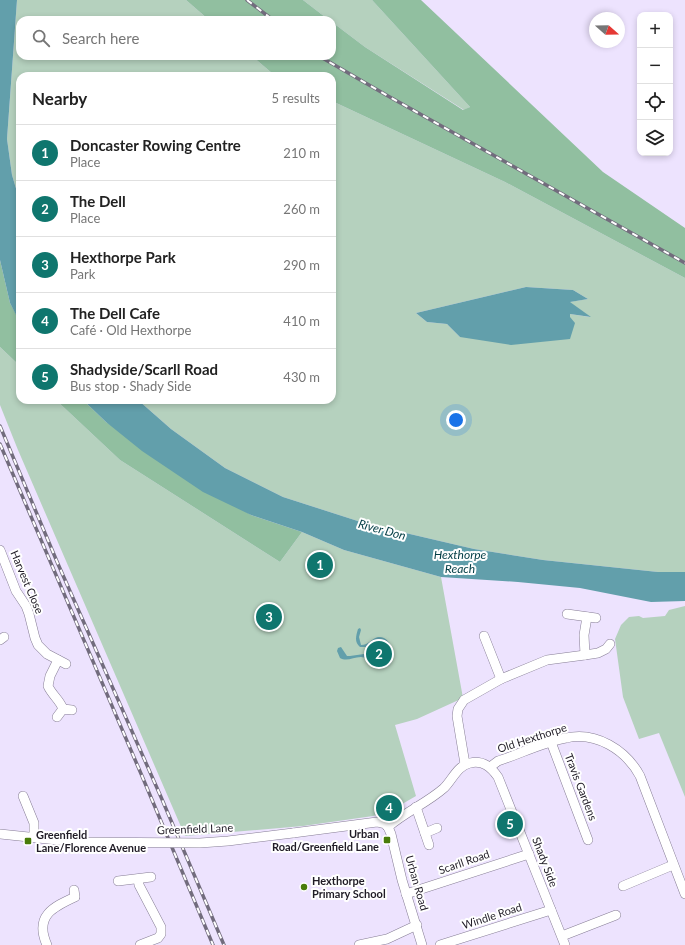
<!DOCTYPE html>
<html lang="en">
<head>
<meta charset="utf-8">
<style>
	:root { --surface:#fff; --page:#f6f6f6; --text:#222; --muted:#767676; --line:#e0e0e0; --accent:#0f766e }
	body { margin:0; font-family:Lato,sans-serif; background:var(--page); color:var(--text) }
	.controls { position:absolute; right:12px; top:12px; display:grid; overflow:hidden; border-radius:8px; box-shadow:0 2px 6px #0003 }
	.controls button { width:36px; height:36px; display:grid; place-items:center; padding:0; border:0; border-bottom:1px solid var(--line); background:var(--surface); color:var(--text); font:20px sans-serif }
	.compass { position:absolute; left:589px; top:12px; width:36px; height:36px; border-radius:50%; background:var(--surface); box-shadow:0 2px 6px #0003; rotate:110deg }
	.you { position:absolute; left:456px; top:420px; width:14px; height:14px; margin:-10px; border:3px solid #fff; border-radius:50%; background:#1a73e8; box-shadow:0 0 0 6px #1a73e833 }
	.badge { display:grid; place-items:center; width:26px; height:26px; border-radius:50%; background:var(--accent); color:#fff; font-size:13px; font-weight:700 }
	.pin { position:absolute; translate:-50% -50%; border:2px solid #fff; box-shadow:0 1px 4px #0006 }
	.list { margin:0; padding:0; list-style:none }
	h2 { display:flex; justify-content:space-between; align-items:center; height:52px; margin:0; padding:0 16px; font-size:17px }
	h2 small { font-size:13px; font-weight:400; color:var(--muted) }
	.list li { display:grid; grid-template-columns:26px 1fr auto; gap:12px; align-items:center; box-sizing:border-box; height:56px; padding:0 16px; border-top:1px solid var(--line) }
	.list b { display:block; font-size:15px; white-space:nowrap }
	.list p { margin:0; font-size:13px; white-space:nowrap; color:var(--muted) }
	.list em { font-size:13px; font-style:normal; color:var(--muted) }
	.icon { flex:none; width:22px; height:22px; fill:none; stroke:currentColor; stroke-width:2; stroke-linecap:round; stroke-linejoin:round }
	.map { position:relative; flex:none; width:685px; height:945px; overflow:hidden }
	.search { position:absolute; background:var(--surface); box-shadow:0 2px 6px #0003; left:16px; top:16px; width:320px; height:44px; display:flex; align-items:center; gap:10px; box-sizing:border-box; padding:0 14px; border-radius:12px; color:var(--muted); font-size:15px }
	.panel { position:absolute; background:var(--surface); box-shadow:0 2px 6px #0003; left:16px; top:72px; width:320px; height:332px; border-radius:12px }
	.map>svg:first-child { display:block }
	.green { fill:#b5d1be; fill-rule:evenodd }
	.forest { fill:#91bfa0 }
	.water { fill:#629fab }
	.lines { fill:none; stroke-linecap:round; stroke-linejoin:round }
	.minor-casing { stroke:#867d95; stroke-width:10 }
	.minor { stroke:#fff; stroke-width:9 }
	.rail-casing { stroke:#726c7d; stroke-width:3.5 }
	.rail { stroke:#fff; stroke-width:2; stroke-dasharray:6; stroke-linecap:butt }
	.minor-bridge-casing { stroke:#867d95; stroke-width:10; stroke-linecap:butt }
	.minor-bridge { stroke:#fff; stroke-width:9 }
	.poi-dot { fill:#497c0a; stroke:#fff; stroke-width:1.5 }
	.labels { text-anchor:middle; stroke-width:4; stroke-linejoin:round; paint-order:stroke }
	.street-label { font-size:11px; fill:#201c26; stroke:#fff }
	.poi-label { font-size:11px; font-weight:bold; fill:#201c26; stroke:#fff; text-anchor:start }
	.water-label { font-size:12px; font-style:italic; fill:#003c44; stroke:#fff }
</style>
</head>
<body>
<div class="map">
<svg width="685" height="945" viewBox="0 0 685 945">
	<rect width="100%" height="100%" fill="#ede3fe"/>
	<!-- green -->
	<g class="green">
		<polygon points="17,0 186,0 209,20 20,20 20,56 252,56 273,74 277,76 20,76 20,202 12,175 7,139"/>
		<polygon points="303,0 372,0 470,107 464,110 365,47 332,22 332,20 329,20"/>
		<path d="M332,101L505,182L685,278V572H658L543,560L474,549L367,524L283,497L225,468L171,429L138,400H332ZM526,287L573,290L588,299L569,302L590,317L570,314V317L460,337L447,324L427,322L416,313Z"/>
		<polygon points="0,347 20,366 20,400 56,400 120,460 280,562 302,532 344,550 441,577 463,698 417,719 395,725 416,796 390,811 373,816 303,826 185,836 18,450 0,405"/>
		<polygon points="685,606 685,797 659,733 639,739 623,697 615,639 621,625 629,617 639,616 643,618 665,616 669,610"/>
	</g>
	<!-- forest -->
	<g class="forest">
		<polygon points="186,0 303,0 329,20 209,20"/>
		<polygon points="372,0 421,0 603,172 685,228 685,278 505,182 332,101 332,76 277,76 273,74 252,56 332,56 332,22 365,47 463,110 470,107"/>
		<polygon points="0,260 10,303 20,322 20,366 0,347"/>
		<polygon points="56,400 83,400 106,422 251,515 302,532 280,562 120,460"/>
	</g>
	<!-- water -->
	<g class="water">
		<polygon points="0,0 17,0 7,139 12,175 20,202 20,323 10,303 0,260"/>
		<polygon points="526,287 573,290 588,299 570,302 591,317 570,314 570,317 575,323 570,339 511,345 460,337 447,324 427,322 416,313"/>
		<polygon points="83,400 138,400 171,429 225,468 283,497 367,524 474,549 543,560 658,572 685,572 685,601 651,602 580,588 518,582 441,577 344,550 302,532 251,515 203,492 142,451 106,422"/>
		<path d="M360,628L361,630L359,637L361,645C369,645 372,638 378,637C392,635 399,662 386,667C377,671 370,657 361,657C353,657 347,662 340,658L337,651L338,648L341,647L347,656H350L364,654L382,665C396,659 390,644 378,639L366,647H360C354,642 356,636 358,629Z"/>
	</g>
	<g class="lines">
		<defs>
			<g id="minor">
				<polyline points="0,550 16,591 26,606 29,614 35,638 38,645 47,654 66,664"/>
				<polyline points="567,614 596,618"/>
				<polyline points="484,636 501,679"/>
				<polyline points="0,640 4,637"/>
				<polyline points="585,655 584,635 587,617"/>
				<path d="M58,660L50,676L48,686C52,695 60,700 63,709"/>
				<polyline points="57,717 63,709 72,710"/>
				<polyline points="551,742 588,840"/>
				<polyline points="465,764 457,716 458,709 464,700 501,679 547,660 585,655 598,653 606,649 610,644"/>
				<path d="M490,767L498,761C520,754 543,742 566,738C596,731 626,750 640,776L685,894"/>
				<polyline points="23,796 34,823 34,837"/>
				<polyline points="416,807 429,845"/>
				<path d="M388,827C405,812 427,803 444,788C453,779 457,766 470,763C483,760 491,767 498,777L565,945"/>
				<polyline points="388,827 391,834 402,880 422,945"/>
				<polyline points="293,833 377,822 385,824 388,827"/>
				<polyline points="425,833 437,828"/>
				<polyline points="0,834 76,842"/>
				<polyline points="138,879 139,885 161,927 161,934 158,938 140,945"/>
				<polyline points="118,881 151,877"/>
				<polyline points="623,886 673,865"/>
				<polyline points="406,894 529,854"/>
				<polyline points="562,936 616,915"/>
				<path d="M47,945C34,916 53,907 75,897L74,890"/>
				<polyline points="359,945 387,939 417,925"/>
				<polyline points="440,945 551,910"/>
			</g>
		</defs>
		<!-- minor casing -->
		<use href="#minor" class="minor-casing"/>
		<!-- minor -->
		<use href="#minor" class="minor"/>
		<defs>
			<g id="rail">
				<polyline points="247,0 273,20"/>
				<polyline points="319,56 388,96 685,263"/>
				<polyline points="0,426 58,564 161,797 224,945"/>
				<polyline points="0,444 142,776 213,945"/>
			</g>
		</defs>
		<!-- rail casing -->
		<use href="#rail" class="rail-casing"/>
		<!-- rail -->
		<use href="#rail" class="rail"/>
		<defs>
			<polyline id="minor-bridge" points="76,842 200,843 228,841 293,833"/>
		</defs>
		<!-- minor-bridge casing -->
		<use href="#minor-bridge" class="minor-bridge-casing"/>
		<!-- minor-bridge -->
		<use href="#minor-bridge" class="minor-bridge"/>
	</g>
	<!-- markers -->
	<g class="poi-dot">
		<rect x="383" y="836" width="8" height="8" rx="2"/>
		<rect x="24" y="837" width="8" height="8" rx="2"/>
		<circle cx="304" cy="887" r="4"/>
	</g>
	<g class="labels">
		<!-- street labels -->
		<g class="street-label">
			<text transform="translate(27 582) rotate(67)" y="4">Harvest Close</text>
			<text transform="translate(532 738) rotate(-18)" y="4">Old Hexthorpe</text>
			<text transform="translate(581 787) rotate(69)" y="4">Travis Gardens</text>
			<text transform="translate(195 829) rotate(-2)" y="4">Greenfield Lane</text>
			<text transform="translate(464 862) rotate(-19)" y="4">Scarll Road</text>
			<text transform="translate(545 862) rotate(69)" y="4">Shady Side</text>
			<text transform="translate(417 883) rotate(74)" y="4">Urban Road</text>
			<text transform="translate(492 916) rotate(-18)" y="4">Windle Road</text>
		</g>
		<!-- poi labels -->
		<g class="poi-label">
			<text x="379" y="838" text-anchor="end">Urban<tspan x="379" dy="13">Road/Greenfield Lane</tspan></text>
			<text x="36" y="839">Greenfield<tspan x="36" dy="13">Lane/Florence Avenue</tspan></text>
			<text x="312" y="885">Hexthorpe<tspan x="312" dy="13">Primary School</tspan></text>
		</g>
		<!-- water labels -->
		<g class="water-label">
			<text transform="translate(382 530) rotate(15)" y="4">River Don</text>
			<text x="460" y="559">Hexthorpe<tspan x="460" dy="14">Reach</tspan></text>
		</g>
	</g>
</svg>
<div class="controls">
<button>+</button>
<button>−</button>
<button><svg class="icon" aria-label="locate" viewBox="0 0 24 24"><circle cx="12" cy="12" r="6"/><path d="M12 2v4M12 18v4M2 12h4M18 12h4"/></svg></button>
<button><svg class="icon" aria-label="layers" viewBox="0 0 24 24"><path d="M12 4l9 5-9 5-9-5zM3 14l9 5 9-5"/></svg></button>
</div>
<svg class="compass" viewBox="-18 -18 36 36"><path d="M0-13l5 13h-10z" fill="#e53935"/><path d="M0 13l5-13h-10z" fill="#767676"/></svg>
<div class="you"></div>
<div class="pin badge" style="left:320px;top:565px">1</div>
<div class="pin badge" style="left:379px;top:654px">2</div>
<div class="pin badge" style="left:269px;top:617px">3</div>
<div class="pin badge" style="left:389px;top:808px">4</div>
<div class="pin badge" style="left:510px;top:824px">5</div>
<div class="search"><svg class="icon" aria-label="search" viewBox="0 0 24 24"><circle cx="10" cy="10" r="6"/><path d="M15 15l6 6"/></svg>Search here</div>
<section class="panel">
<h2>Nearby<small>5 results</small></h2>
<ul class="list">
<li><span class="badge">1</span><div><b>Doncaster Rowing Centre</b><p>Place</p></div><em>210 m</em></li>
<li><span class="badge">2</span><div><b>The Dell</b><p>Place</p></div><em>260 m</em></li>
<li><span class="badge">3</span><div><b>Hexthorpe Park</b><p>Park</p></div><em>290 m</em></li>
<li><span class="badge">4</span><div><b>The Dell Cafe</b><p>Café · Old Hexthorpe</p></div><em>410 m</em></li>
<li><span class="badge">5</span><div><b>Shadyside/Scarll Road</b><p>Bus stop · Shady Side</p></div><em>430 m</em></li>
</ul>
</section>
</div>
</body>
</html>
